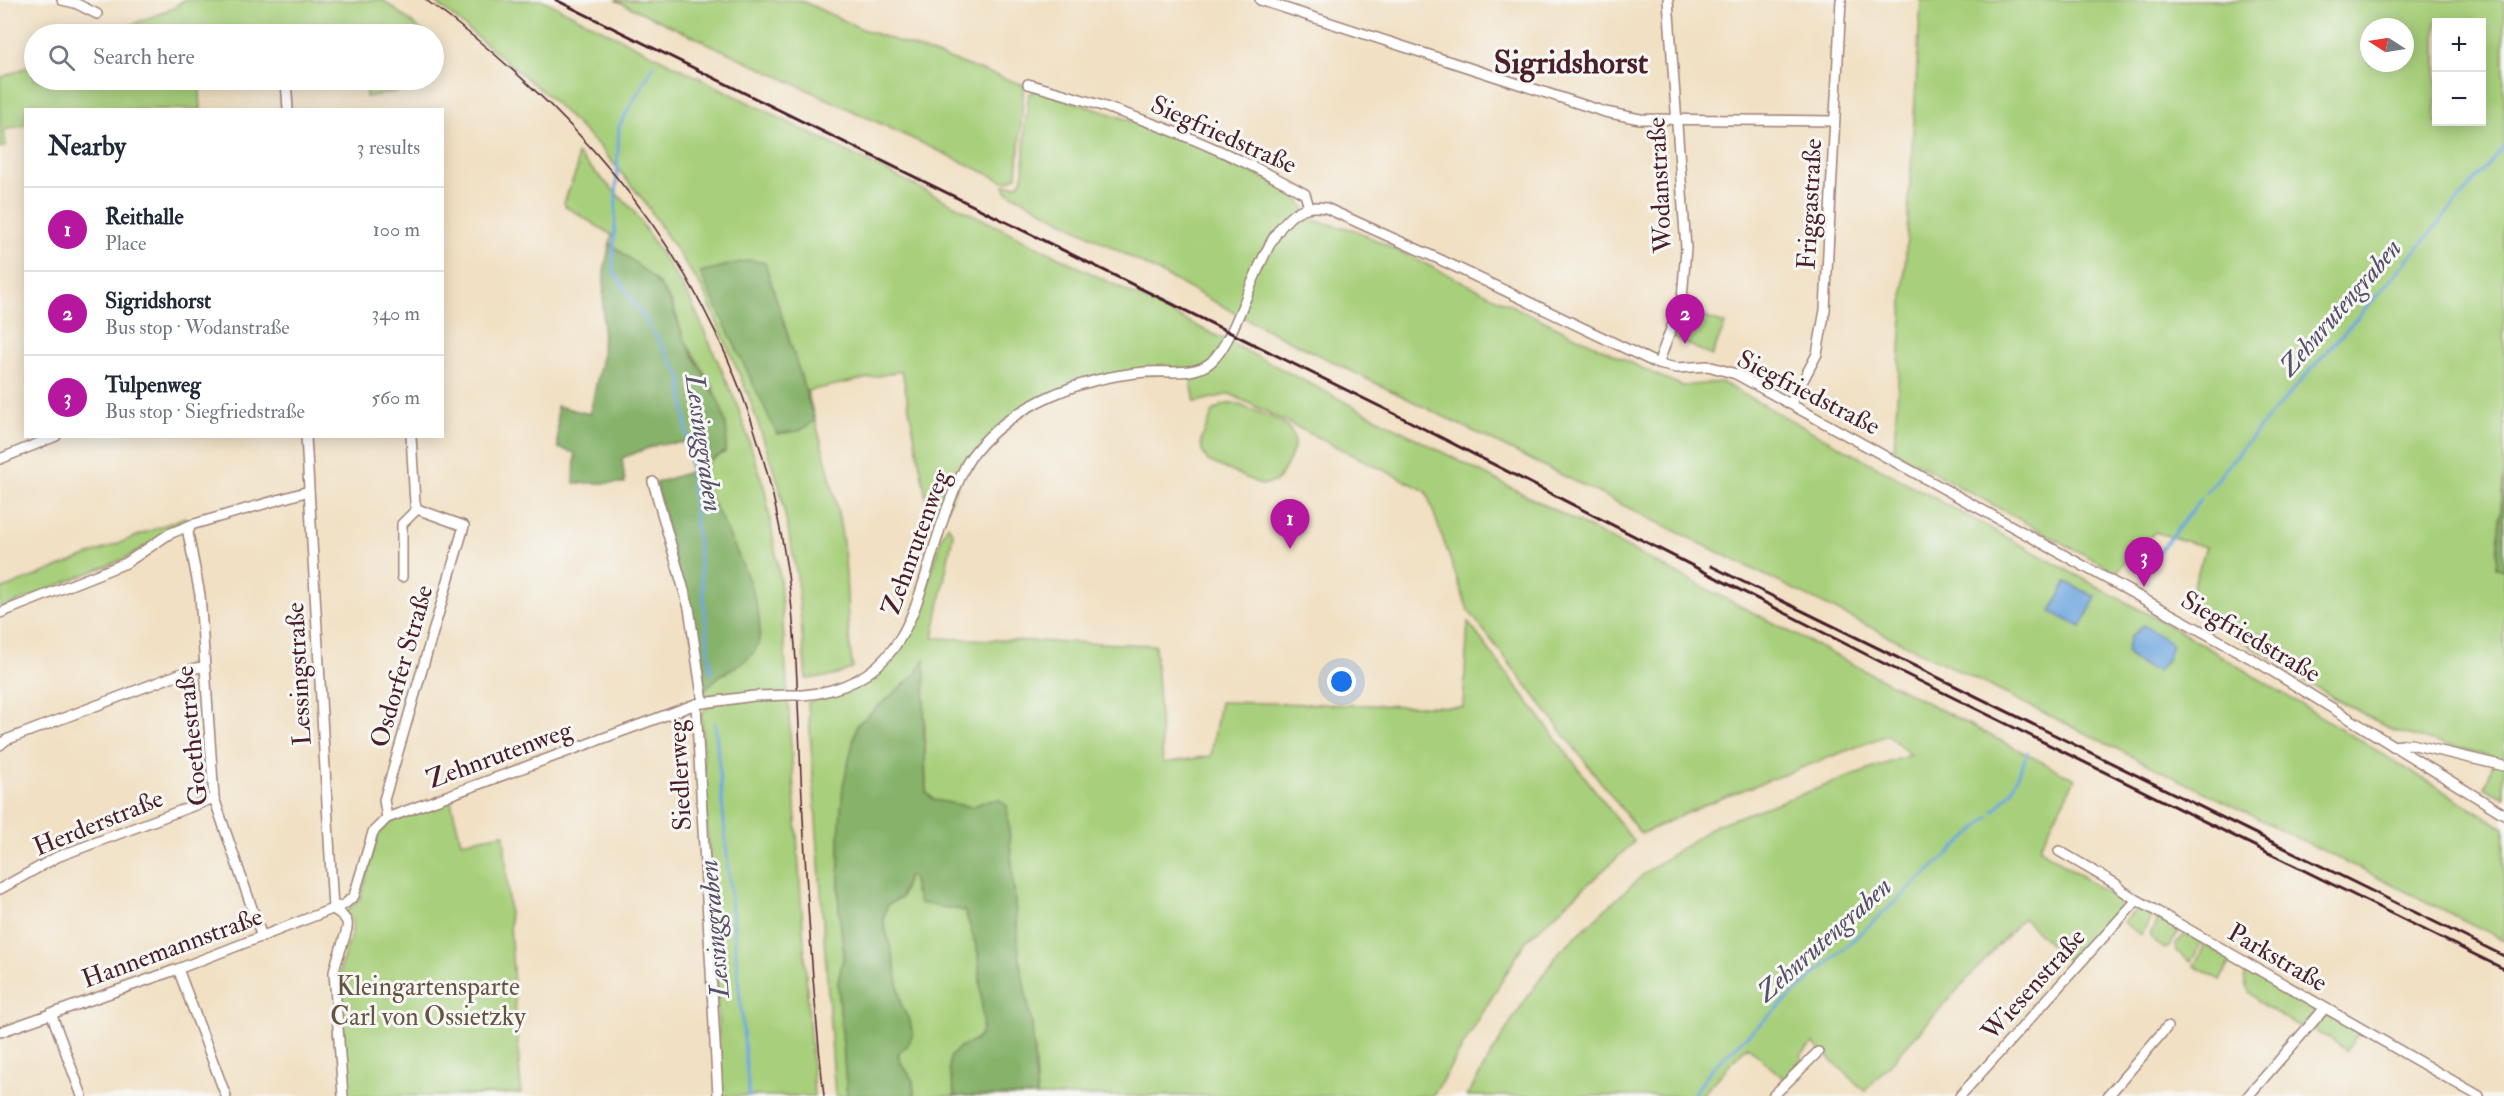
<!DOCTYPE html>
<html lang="en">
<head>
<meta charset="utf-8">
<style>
	:root { --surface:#fff; --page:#f6f6f7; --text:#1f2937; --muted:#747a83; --line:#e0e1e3; --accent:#b5179e }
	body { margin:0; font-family:"IM FELL Double Pica",serif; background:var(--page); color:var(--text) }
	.controls { position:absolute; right:18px; top:18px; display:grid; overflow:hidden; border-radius:0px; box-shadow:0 3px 15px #0003 }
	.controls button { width:54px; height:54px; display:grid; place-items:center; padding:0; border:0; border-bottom:2px solid var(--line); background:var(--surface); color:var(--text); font:30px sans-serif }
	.compass { position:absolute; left:2360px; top:18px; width:54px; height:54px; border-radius:50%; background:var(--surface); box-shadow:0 3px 15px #0003; rotate:282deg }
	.you { position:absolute; left:1342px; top:682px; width:21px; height:21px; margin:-15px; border:4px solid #fff; border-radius:50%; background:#1a73e8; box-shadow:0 0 0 9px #1a73e833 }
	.badge { display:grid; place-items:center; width:39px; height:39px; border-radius:50%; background:var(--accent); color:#fff; font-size:20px; font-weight:700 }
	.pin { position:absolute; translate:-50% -50px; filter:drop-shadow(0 2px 3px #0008) }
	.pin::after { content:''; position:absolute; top:32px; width:21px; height:18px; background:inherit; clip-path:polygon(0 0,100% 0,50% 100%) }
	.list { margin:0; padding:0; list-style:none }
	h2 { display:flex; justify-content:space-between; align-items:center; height:78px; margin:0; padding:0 24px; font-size:26px }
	h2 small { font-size:20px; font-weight:400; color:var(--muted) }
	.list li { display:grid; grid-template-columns:39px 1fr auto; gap:18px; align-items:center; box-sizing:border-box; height:84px; padding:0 24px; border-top:2px solid var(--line) }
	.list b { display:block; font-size:22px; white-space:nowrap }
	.list p { margin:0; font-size:20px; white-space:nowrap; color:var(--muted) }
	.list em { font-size:20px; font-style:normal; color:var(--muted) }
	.icon { flex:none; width:33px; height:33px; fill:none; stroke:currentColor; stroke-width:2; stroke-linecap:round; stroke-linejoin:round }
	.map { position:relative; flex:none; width:2504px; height:1096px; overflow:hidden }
	.search { position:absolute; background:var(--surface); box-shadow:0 3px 15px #0003; left:24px; top:24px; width:420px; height:66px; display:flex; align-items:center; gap:15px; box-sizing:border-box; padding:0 21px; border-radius:33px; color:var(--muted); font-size:22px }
	.panel { position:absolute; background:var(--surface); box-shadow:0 3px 15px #0003; left:24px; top:108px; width:420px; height:330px; border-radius:0px }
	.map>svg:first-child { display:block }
	.green { fill:#a8d07b; stroke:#797853; stroke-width:1.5; fill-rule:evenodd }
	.forest { fill:#86b26b; stroke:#68684b; stroke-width:1.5 }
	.water { fill:#71a8e0; stroke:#5e6486; stroke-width:1.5 }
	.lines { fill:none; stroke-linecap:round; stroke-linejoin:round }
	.stream { stroke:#71a8e0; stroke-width:3 }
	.minor-casing { stroke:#9e8077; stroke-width:12 }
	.minor { stroke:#fff; stroke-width:9 }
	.tram { stroke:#4a1f2b; stroke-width:1.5 }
	.rail { stroke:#4a1f2b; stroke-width:3 }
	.minor-bridge-casing { stroke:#9e8077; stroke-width:12; stroke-linecap:butt }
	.minor-bridge { stroke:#fff; stroke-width:9 }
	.labels { text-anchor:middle; stroke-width:6; stroke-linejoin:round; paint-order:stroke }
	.street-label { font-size:26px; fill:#4a1f2b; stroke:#f6f6f2 }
	.park-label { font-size:26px; fill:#665443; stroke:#f6f6f2 }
	.water-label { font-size:27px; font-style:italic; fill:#584f6a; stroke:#f6f6f2 }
	.district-label { font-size:32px; font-weight:bold; fill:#4a1f2b; stroke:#f6f6f2 }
</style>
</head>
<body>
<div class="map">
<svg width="2504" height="1096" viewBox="0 0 2504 1096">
	<rect width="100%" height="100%" fill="#f6f6f2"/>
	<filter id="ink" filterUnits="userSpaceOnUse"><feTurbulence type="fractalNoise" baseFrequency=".0167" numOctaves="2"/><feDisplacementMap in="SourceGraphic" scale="12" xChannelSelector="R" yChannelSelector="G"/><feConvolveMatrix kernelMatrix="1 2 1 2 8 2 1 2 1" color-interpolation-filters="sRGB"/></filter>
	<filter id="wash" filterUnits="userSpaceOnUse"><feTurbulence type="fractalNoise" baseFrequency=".008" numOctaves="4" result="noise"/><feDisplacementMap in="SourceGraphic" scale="24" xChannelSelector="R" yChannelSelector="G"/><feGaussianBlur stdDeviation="1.35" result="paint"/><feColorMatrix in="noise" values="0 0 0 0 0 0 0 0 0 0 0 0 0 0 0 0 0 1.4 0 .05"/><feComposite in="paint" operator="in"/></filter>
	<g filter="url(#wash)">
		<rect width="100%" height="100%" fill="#f1e0c3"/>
		<!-- green -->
		<g class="green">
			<polygon points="183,0 383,0 426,34 108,34 174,8"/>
			<path d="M433,0H543L1227,341L2075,779L2039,848L2122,903L2068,961L2023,918L1865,1091L1813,1043L1801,1055L1803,1060L1784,1079L1747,1046L1701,1096H1467L1512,1020L1558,953L1646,872L1716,825L1910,755L1888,735L1709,803L1641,834L1468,610L1426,491L1230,394L1195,402L1189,371L1095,379L1006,422L970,458L942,518H930L902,371L807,391C821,442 836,492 843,544C849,585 845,627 853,668L833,676L806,679L797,575L779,485L749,397L703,290L644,201L600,147L548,96Z"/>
			<polygon points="615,0 800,0 862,29 1024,85 1017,176 1008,181 1003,181"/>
			<path d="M1921,0H2504V473L2496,567L2504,570V798L2485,788L2495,757L2394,731L2305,681L2276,660L2186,609L2206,547L2155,532L2116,572L1894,451ZM2436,22H2482V122H2436ZM2369,27H2405V63H2369Z"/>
			<polygon points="34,64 34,80 199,80 201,109 26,110 25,125 4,130 6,146 0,148 0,78"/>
			<polygon points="365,80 393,80 398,92 366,97"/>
			<polygon points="1036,90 1185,138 1296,195 1311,220 1355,230 1654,374 1683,386 1721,382 2190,637 2504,828 2504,940 1262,327 1006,191 1004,185 1017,185 1023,178 1025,128 1029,94"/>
			<polygon points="577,154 633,210 689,297 737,404 765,490 780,578 814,1096 722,1096 701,714 708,707 705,689 720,676 742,663 715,509 701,477 701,465 725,452 713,387 684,339 672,302 658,283 610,243 612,235 565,206 564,202 577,169"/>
			<polygon points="1683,310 1725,324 1712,356 1673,337"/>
			<path d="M1234,403C1283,423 1316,423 1277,481L1262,485L1208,461L1202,451L1201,440L1213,412L1222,405Z"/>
			<polygon points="185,517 185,523 124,559 0,609 0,590"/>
			<path d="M948,525L953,534L933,638L1155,645L1163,763L1211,756L1220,702L1463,707L1468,622L1634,842L1525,942L1433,1096H1037L1032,1025L1020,964L1007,806L986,801L972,807L934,800L926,792L924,692L914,676L857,725L839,835V909L844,954L838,983L847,1096H835L808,702C904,681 919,619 942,536Z"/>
			<path d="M450,798L461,842L504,834L521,1093L446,1096H346L340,971C341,951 363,928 346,912L360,899L378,835L390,822Z"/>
			<polygon points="908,876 912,876 915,893 965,911 978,952 983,1022 981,1034 975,1041 960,1047 949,1069 955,1096 914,1096 913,1081 900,1061 898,1053 907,1046 909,1019 902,1008 894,960 883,920 887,905 902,897"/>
			<polygon points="2137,909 2150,911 2153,914 2141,935 2123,922"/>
			<polygon points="2158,919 2179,932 2169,947 2165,949 2155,943 2150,934"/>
			<polygon points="2184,935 2191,935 2202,942 2191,962 2176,951 2175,946"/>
			<polygon points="2205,945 2232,960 2220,980 2194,966"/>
			<path d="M2249,967L2318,1008L2304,1023L2299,1026C2281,1015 2229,993 2249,967Z"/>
			<polygon points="2327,1015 2359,1033 2346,1051 2330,1038 2317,1033 2315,1028"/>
		</g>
		<!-- forest -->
		<g class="forest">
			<path d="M610,243C626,257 646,269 659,285C673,301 676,319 684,338C700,375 735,409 725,452L702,465L701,477C716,513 781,620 753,653C745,663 733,668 722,674C716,678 711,684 705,689L656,483L696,470L695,442L659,444L622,458L625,483H574L575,453L558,448L557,406L590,414L602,357L604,271Z"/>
			<polygon points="750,260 765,263 815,421 799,431 777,434 700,272"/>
			<polygon points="2504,473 2504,570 2496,568"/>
			<polygon points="925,659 924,732 926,792 934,800 972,807 986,801 1000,800 1007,806 1020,964 1032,1025 1037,1096 955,1096 949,1069 950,1057 960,1047 975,1041 981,1034 983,1022 978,952 965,911 919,903 912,877 908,876 901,897 887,905 883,920 894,960 902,1008 909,1019 913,1034 907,1046 898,1053 900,1061 913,1081 914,1096 847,1096 838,983 844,954 839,909 839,835 843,786 857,725 914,676"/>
		</g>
		<!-- water -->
		<g class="water">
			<polygon points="2066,582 2096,597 2081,627 2051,612"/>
			<path d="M2144,625L2172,644L2168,658L2158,671C2143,667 2135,664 2126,651L2130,637Z"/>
		</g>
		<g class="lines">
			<!-- stream -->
			<g class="stream">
				<polyline points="654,65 619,126 613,270 681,376 711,673"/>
				<polyline points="2206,493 2264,422 2383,289 2504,146"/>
				<polyline points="2143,573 2201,499"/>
				<polyline points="715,723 749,1096"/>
				<polyline points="1994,811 2011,792 2028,752"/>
				<polyline points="1692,1096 1715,1065 1989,817"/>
			</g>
		</g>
	</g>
	<g filter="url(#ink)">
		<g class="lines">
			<defs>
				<g id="minor">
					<polyline points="62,0 75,3 97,14"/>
					<polyline points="1260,0 1605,112 1640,119 1834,121"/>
					<polyline points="286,80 288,110"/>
					<path d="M1028,84C1125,110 1218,144 1305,194L1309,207"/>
					<polyline points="1658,364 1682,299 1686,248 1668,0"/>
					<polyline points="1791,403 1817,354 1825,310 1841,0"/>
					<polyline points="306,436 333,909"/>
					<polyline points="0,459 56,436"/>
					<polyline points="653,482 689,608 703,702"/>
					<polyline points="191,525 188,533 200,595 214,798 262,937"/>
					<polyline points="402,577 402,524 417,509"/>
					<polyline points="0,613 126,563 169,534 191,525 309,491"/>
					<path d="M803,695C924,684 916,574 955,489C960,479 964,466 971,457C1012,403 1080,378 1145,372C1166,370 1194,377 1211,362C1245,331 1261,218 1307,208C1313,206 1320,207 1326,208L1441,260L1658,364L1677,368L1708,366L1736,374L2254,660L2504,814"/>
					<polyline points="696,704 718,1096"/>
					<polyline points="0,745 6,740 195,668 204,667"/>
					<polyline points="2393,746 2411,744 2504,766"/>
					<polyline points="387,818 384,800 464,526 417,509 415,503 411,436"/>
					<polyline points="2059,851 2116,884 2123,891 2137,900 2479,1096"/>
					<polyline points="0,889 57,857 214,798"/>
					<path d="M333,909C338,912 345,916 347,922C350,929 335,960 334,973L343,1096"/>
					<polyline points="178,969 226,1096"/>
					<polyline points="51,1013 82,1096"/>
					<polyline points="0,1032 178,969 345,904 354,896 373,832 387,818 696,704 754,696 791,695"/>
					<polyline points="1773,1096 1818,1052"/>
					<polyline points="1960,1096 2137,900"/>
					<polyline points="2108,1096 2167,1027"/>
					<polyline points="2248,1096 2325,1008"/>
				</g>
			</defs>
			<!-- minor casing -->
			<use href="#minor" class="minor-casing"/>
			<!-- minor -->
			<use href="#minor" class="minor"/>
			<!-- tram -->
			<path class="tram" d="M426,0C628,149 751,323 788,575C797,642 798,710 801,777C806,884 812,990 824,1096"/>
			<!-- rail -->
			<g class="rail">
				<polyline points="556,0 1389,411 1881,662 2504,969"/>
				<polyline points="1711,566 2504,956"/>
			</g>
			<defs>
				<polyline id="minor-bridge" points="791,695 803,695"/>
			</defs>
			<!-- minor-bridge casing -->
			<use href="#minor-bridge" class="minor-bridge-casing"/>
			<!-- minor-bridge -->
			<use href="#minor-bridge" class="minor-bridge"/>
		</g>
	</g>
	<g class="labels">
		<!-- street labels -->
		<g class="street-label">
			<text transform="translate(1224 134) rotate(24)" y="9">Siegfriedstraße</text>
			<text transform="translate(1659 185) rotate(-93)" y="9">Wodanstraße</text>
			<text transform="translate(1809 204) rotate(-87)" y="9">Friggastraße</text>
			<text transform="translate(1809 392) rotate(27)" y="9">Siegfriedstraße</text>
			<text transform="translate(915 542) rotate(-70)" y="9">Zehnrutenweg</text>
			<text transform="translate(2251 636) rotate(30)" y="9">Siegfriedstraße</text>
			<text transform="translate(401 666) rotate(-74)" y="9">Osdorfer Straße</text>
			<text transform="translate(298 674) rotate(-93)" y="9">Lessingstraße</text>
			<text transform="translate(191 736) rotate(-96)" y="9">Goethestraße</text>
			<text transform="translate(499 754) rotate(-20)" y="9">Zehnrutenweg</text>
			<text transform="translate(679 775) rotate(-93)" y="9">Siedlerweg</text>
			<text transform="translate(98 822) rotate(-22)" y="9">Herderstraße</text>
			<text transform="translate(172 947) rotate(-20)" y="9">Hannemannstraße</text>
			<text transform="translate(2278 957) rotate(30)" y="9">Parkstraße</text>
			<text transform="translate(2033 984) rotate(-48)" y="9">Wiesenstraße</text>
		</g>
		<!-- park labels -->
		<g class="park-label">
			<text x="428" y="995">Kleingartensparte<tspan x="428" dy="30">Carl von Ossietzky</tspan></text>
		</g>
		<!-- water labels -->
		<g class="water-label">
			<text transform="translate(2340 307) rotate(-49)" y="9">Zehnrutengraben</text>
			<text transform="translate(704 443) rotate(82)" y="9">Lessinggraben</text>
			<text transform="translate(714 929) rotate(-95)" y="9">Lessinggraben</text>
			<text transform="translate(1824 939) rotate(-42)" y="9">Zehnrutengraben</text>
		</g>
		<!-- district labels -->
		<g class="district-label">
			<text x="1571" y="73">Sigridshorst</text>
		</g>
	</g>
</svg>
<div class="controls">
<button>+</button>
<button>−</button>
</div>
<svg class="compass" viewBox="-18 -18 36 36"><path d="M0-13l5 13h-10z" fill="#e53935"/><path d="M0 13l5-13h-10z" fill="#747a83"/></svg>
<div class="you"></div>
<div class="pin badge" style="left:1290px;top:549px">1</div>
<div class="pin badge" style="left:1685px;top:344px">2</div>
<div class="pin badge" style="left:2144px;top:587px">3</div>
<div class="search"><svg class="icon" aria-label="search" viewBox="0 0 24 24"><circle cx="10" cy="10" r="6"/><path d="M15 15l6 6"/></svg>Search here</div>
<section class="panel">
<h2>Nearby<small>3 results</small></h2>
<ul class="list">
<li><span class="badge">1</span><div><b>Reithalle</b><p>Place</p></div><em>100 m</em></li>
<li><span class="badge">2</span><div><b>Sigridshorst</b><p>Bus stop · Wodanstraße</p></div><em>340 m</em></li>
<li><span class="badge">3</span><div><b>Tulpenweg</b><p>Bus stop · Siegfriedstraße</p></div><em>560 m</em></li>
</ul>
</section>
</div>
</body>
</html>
